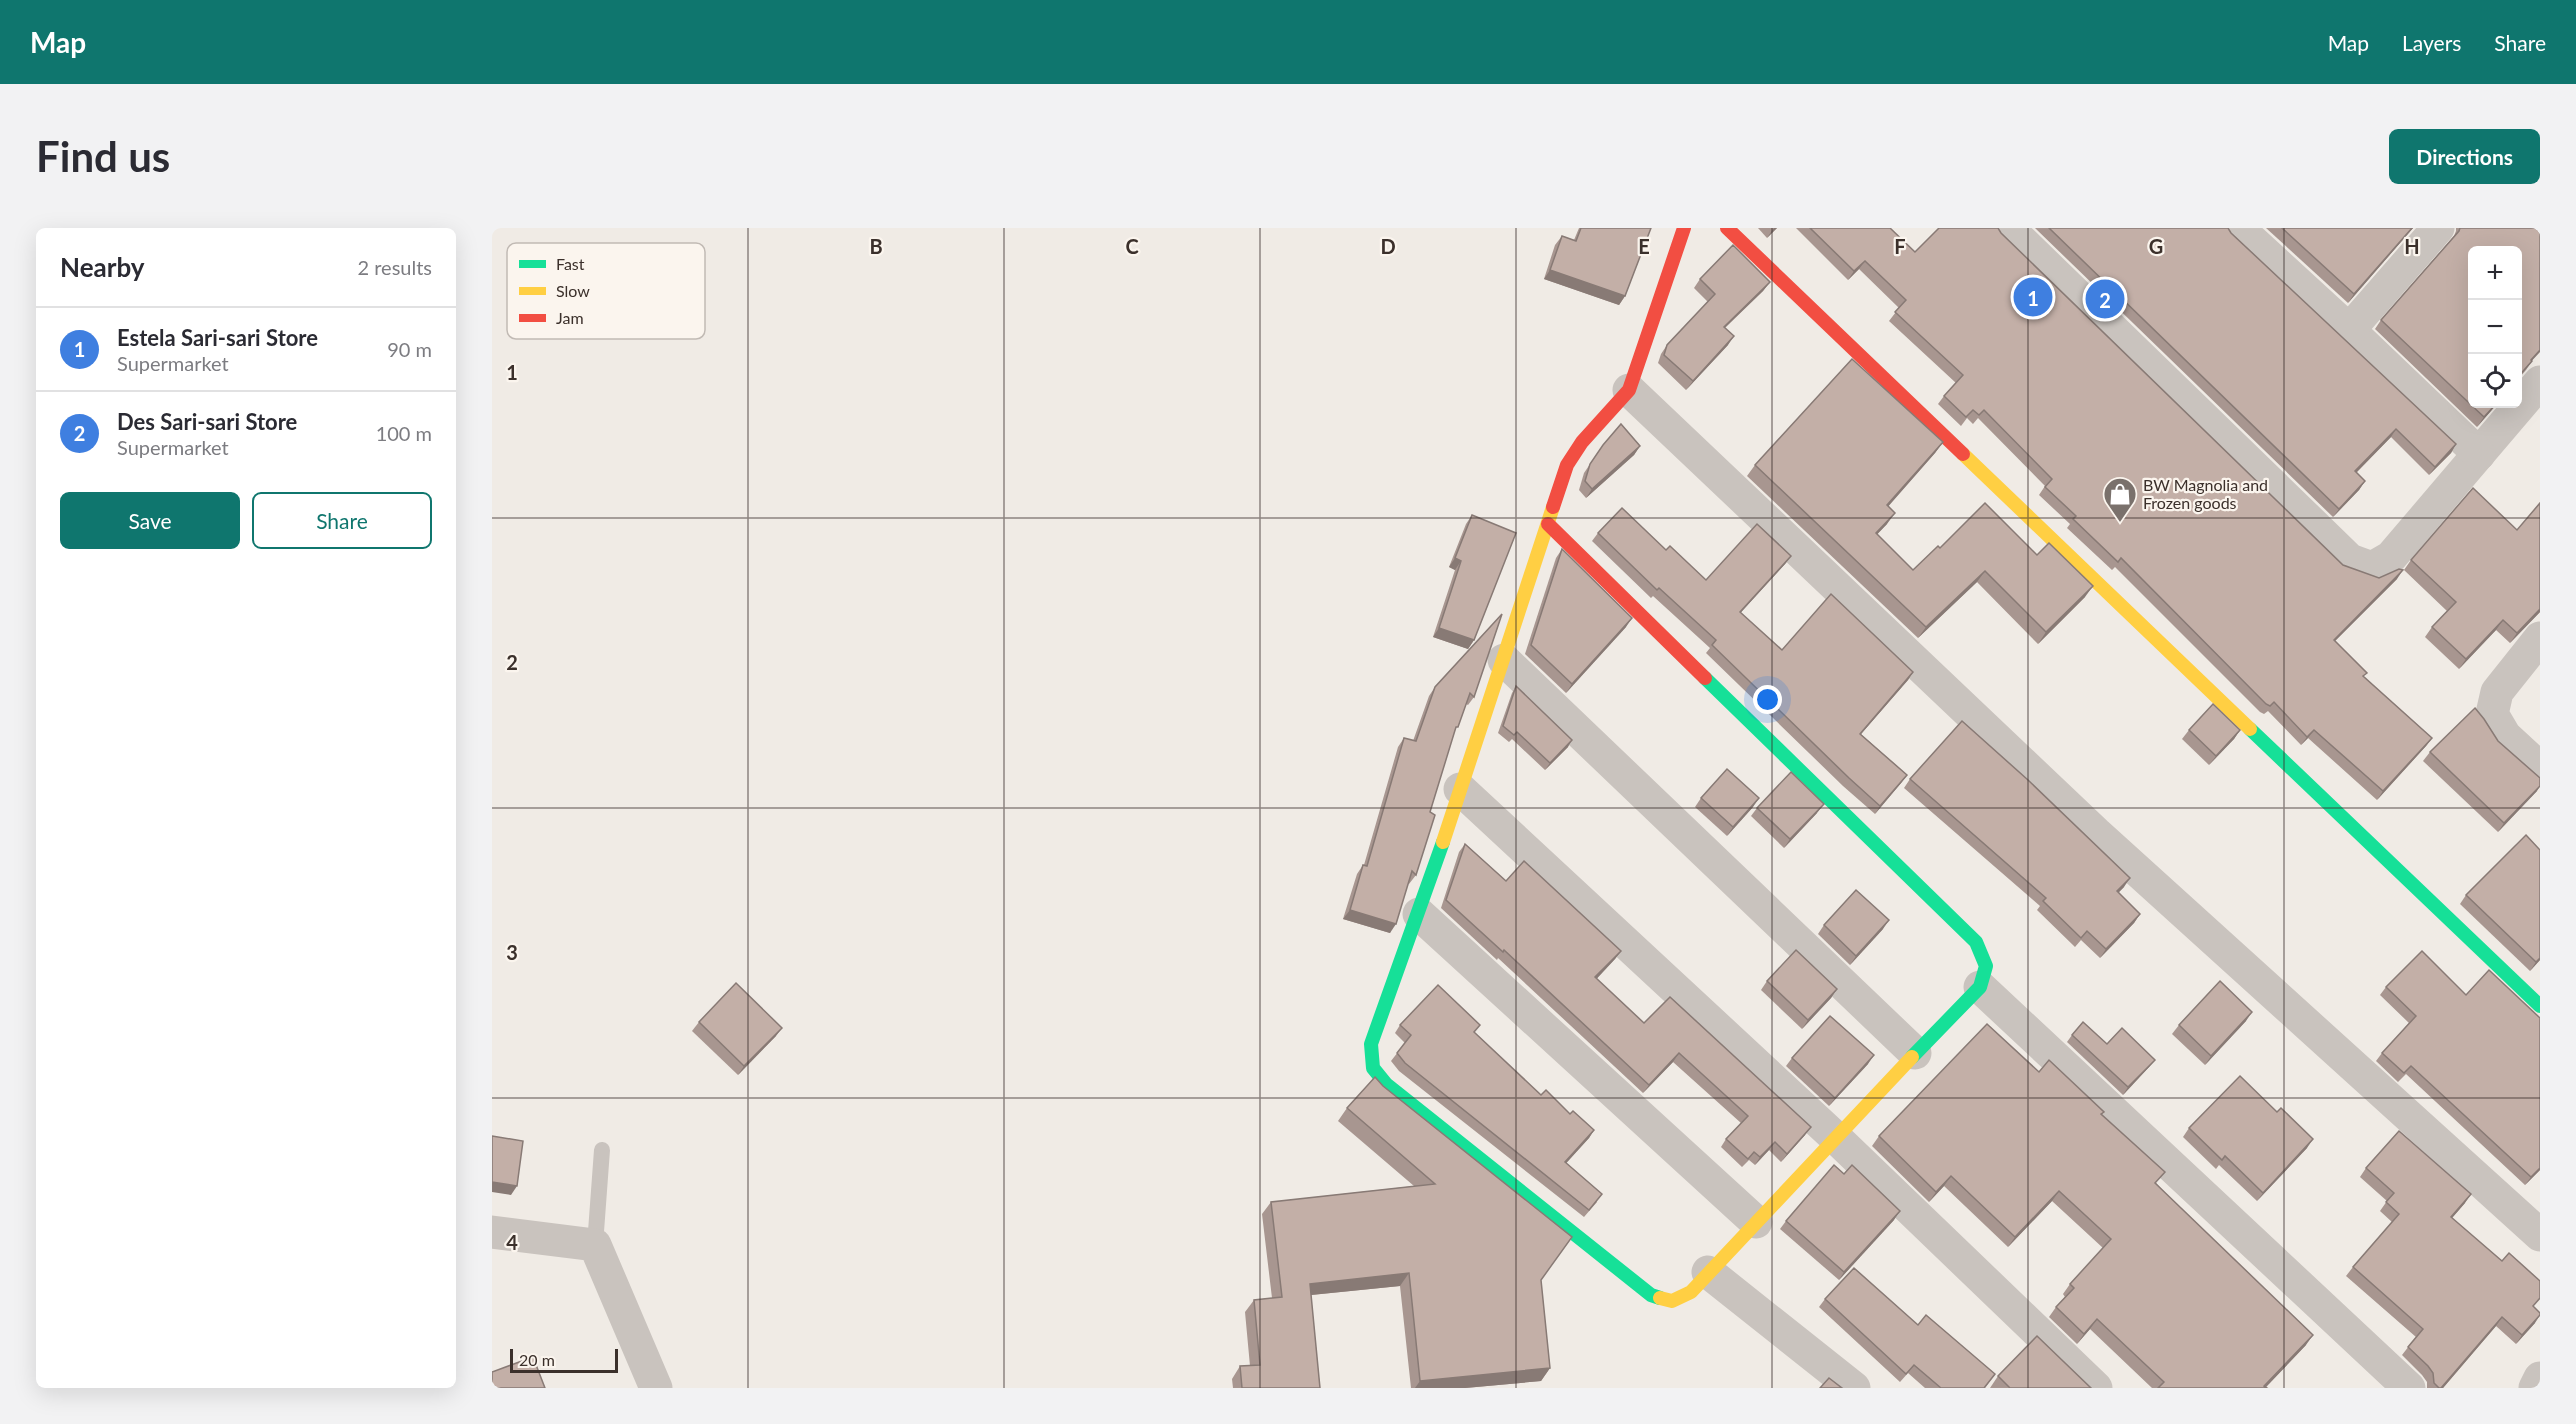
<!DOCTYPE html>
<html lang="en">
<head>
<meta charset="utf-8">
<style>
	:root { --surface:#fff; --page:#f2f2f3; --text:#2b2b33; --muted:#7c7c81; --line:#e1e1e2; --accent:#0f766e }
	body { margin:0; font-family:Lato,sans-serif; background:var(--page); color:var(--text) }
	.controls { position:absolute; right:18px; top:18px; display:grid; overflow:hidden; border-radius:9px; box-shadow:0 6px 24px #0002 }
	.controls button { width:54px; height:54px; display:grid; place-items:center; padding:0; border:0; border-bottom:2px solid var(--line); background:var(--surface); color:var(--text); font:30px sans-serif }
	.scale { position:absolute; left:18px; bottom:15px; width:108px; box-sizing:border-box; padding-left:6px; border:3px solid #3b302b; border-top:0; font-size:16px; line-height:21px; white-space:nowrap; color:#3b302b; -webkit-text-stroke:4px #fbf5ee; paint-order:stroke }
	.you { position:absolute; left:1276px; top:472px; width:21px; height:21px; margin:-15px; border:4px solid #fff; border-radius:50%; background:#1a73e8; box-shadow:0 0 0 9px #1a73e833 }
	.badge { display:grid; place-items:center; width:39px; height:39px; border-radius:50%; background:var(--accent); color:#fff; font-size:20px; font-weight:700 }
	.pin { position:absolute; translate:-50% -50%; border:3px solid #fff; box-shadow:0 2px 6px #0006 }
	.list { margin:0; padding:0; list-style:none }
	h2 { display:flex; justify-content:space-between; align-items:center; height:78px; margin:0; padding:0 24px; font-size:26px }
	h2 small { font-size:20px; font-weight:400; color:var(--muted) }
	.list li { display:grid; grid-template-columns:39px 1fr auto; gap:18px; align-items:center; box-sizing:border-box; height:84px; padding:0 24px; border-top:2px solid var(--line) }
	.list b { display:block; font-size:22px; white-space:nowrap }
	.list p { margin:0; font-size:20px; white-space:nowrap; color:var(--muted) }
	.list em { font-size:20px; font-style:normal; color:var(--muted) }
	.actions { display:flex; gap:12px; padding:18px 24px }
	.actions a { flex:1; padding:14px 0; border:2px solid var(--accent); border-radius:9px; text-align:center; font-size:21px; color:var(--accent) }
	.actions .main { background:var(--accent); color:#fff }
	.icon { flex:none; width:33px; height:33px; fill:none; stroke:currentColor; stroke-width:2; stroke-linecap:round; stroke-linejoin:round }
	.map { position:relative; flex:none; width:2048px; height:1160px; overflow:hidden; border-radius:9px }
	header { display:flex; align-items:center; gap:36px; box-sizing:border-box; height:84px; padding:0 30px; background:var(--accent); color:#fff }
	header strong { font-size:28px }
	nav { display:flex; gap:33px; margin-inline-start:auto; font-size:21px }
	.intro { display:flex; align-items:center; justify-content:space-between; box-sizing:border-box; height:144px; padding:0 36px }
	h1 { margin:0; font-size:42px }
	.button { padding:15px 27px; border-radius:9px; background:var(--accent); color:#fff; font-size:21px; font-weight:700 }
	main { display:flex; gap:36px; padding:0 36px }
	aside { flex:1; background:var(--surface); border-radius:9px; box-shadow:0 6px 24px #0002 }
	.map>svg:first-child { display:block }
	.lines { fill:none; stroke-linecap:round; stroke-linejoin:round }
	.lane { stroke:#c9c3be; stroke-width:16 }
	.street { stroke:#c9c3be; stroke-width:33 }
	.fast { stroke:#16e098; stroke-width:14 }
	.slow { stroke:#ffcf43; stroke-width:14 }
	.jam { stroke:#f24e42; stroke-width:14 }
	.wall { fill:#a89690 }
	.shaded-wall { fill:#887a75 }
	.building { fill:#c3afa7; stroke:#887a75; stroke-width:1.5 }
	.grid { fill:none; stroke:#3b302b; stroke-width:1.5; stroke-opacity:0.55 }
	.labels { text-anchor:middle; stroke-width:4.5; stroke-linejoin:round; paint-order:stroke }
	.poi-label { font-size:16px; fill:#3b302b; stroke:#fbf5ee; text-anchor:start }
	.key { fill:#fbf5ee; stroke:#c1bab4; stroke-width:1.5 }
	.key-label { font-size:16px; fill:#3b302b }
	.grid-label { font-size:20px; text-anchor:middle; font-weight:bold; fill:#3b302b; stroke:#fbf5ee; stroke-width:4.5; stroke-linejoin:round; paint-order:stroke }
</style>
</head>
<body>
<header>
<strong>Map</strong>
<nav><a>Map</a><a>Layers</a><a>Share</a></nav>
</header>
<div class="intro"><h1>Find us</h1><a class="button">Directions</a></div>
<main>
<aside>
<h2>Nearby<small>2 results</small></h2>
<ul class="list">
<li><span class="badge" style="background:#3f7fe0">1</span><div><b>Estela Sari-sari Store</b><p>Supermarket</p></div><em>90 m</em></li>
<li><span class="badge" style="background:#3f7fe0">2</span><div><b>Des Sari-sari Store</b><p>Supermarket</p></div><em>100 m</em></li>
</ul>
<div class="actions"><a class="main">Save</a><a>Share</a></div>
</aside>
<div class="map">
<svg width="2048" height="1160" viewBox="0 0 2048 1160">
	<rect width="100%" height="100%" fill="#f0ebe5"/>
	<g class="lines">
		<!-- lane -->
		<polyline class="lane" points="103,1017 110,922"/>
		<!-- street -->
		<g class="street">
			<polyline points="1516,0 1858,332 1880,340 1899,329 2048,154"/>
			<polyline points="1746,0 1857,102 1987,226"/>
			<polyline points="1857,102 1946,0"/>
			<polyline points="1137,162 1604,605 2048,1007"/>
			<polyline points="2048,410 2005,464 2000,486 2013,508 2048,540"/>
			<polyline points="1012,432 1423,825"/>
			<polyline points="968,561 1344,910 1604,1160"/>
			<polyline points="927,686 1264,994"/>
			<polyline points="1488,759 1917,1160"/>
			<polyline points="0,1004 103,1017 164,1160"/>
			<polyline points="1216,1044 1362,1160"/>
			<polyline points="2043,1160 2048,1150"/>
		</g>
		<!-- fast -->
		<g class="fast">
			<polyline points="1213,450 1484,714 1494,738 1488,759 1420,829"/>
			<polyline points="1758,501 2048,778"/>
			<polyline points="951,614 879,816 881,840 894,856 1159,1067 1168,1070"/>
		</g>
		<!-- slow -->
		<g class="slow">
			<polyline points="1471,226 1758,501"/>
			<polyline points="951,614 1061,279"/>
			<polyline points="1168,1070 1180,1073 1199,1064 1420,829"/>
		</g>
		<!-- jam -->
		<g class="jam">
			<polyline points="1235,0 1471,226"/>
			<polyline points="1061,279 1075,237 1090,214 1137,162 1192,0"/>
			<polyline points="1056,296 1213,450"/>
		</g>
	</g>
	<!-- wall -->
	<g class="wall">
		<polygon points="1087,0 1159,0 1133,68 1127,77 1052,51 1063,17 1070,8 1082,12"/>
		<polygon points="1266,0 1285,0 1275,10"/>
		<polygon points="1304,0 1398,0 1423,24 1509,5 1851,337 1887,350 1905,351 1843,413 1872,449 1940,510 1934,518 1885,572 1816,510 1809,517 1776,483 1772,486 1768,484 1623,339 1620,342 1575,300 1578,296 1547,267 1553,258 1486,190 1481,196 1475,190 1469,198 1446,176 1452,168 1464,155 1397,93 1407,80 1367,41 1356,52"/>
		<polygon points="1543,0 1736,0 1739,5 1964,216 1959,225 1937,247 1899,209 1864,245 1873,253 1867,262 1841,289"/>
		<polygon points="1774,0 1921,0 1856,75"/>
		<polygon points="1964,0 2048,0 2040,133 2034,142 1985,199 1883,101 1889,92 1962,8 1964,3"/>
		<polygon points="1208,51 1278,54 1271,63 1233,100 1236,117 1194,162 1166,135 1169,126 1175,117 1216,74 1202,60"/>
		<polygon points="1451,214 1443,225 1396,278 1395,296 1385,306 1421,342 1448,320 1545,327 1593,369 1546,416 1485,354 1426,410 1255,248 1263,237"/>
		<polygon points="1111,217 1148,218 1142,227 1094,270 1087,262 1092,245"/>
		<polygon points="980,287 982,412 976,421 941,409 963,342 957,339 974,296"/>
		<polygon points="1106,305 1174,322 1214,352 1299,328 1293,336 1248,385 1290,422 1421,444 1416,452 1369,506 1415,547 1409,555 1383,586 1351,558 1214,425 1218,420 1161,368 1159,370 1100,313"/>
		<polygon points="1070,321 1134,399 1074,465 1033,426 1064,330"/>
		<polygon points="1919,332 2048,384 2018,415 2004,402 1967,441 1933,409 1940,399 1955,383 1912,342"/>
		<polygon points="1010,386 982,469 976,477 974,476 962,505 938,584 924,647 917,656 916,655 898,705 851,691 865,646 871,637 872,637 906,519 912,510 921,513 937,468 943,459"/>
		<polygon points="1024,458 1076,519 1053,542 1020,511 1017,514 1006,505 1020,465"/>
		<polygon points="1697,502 1748,502 1742,511 1717,537 1690,511"/>
		<polygon points="2006,513 2045,563 2006,604 1931,533 1938,524"/>
		<polygon points="1418,551 1632,659 1626,665 1648,686 1642,695 1608,730 1589,712 1583,719 1545,682 1548,678 1412,560"/>
		<polygon points="1209,570 1261,579 1235,608 1203,579"/>
		<polygon points="1265,580 1325,585 1292,620 1259,588"/>
		<polygon points="973,616 1014,653 1129,723 1123,731 1104,751 1152,795 1313,907 1289,934 1277,922 1263,937 1257,932 1250,939 1229,919 1234,911 1249,895 1181,834 1151,865 1006,730 1005,732 949,680 967,624"/>
		<polygon points="1974,667 2048,732 2038,743 1968,676"/>
		<polygon points="1332,697 1391,701 1358,737 1326,706"/>
		<polygon points="1930,723 2048,942 2033,957 1914,846 1906,854 1884,833 1890,825 1917,795 1888,767 1894,759"/>
		<polygon points="1275,753 1345,761 1339,770 1310,801 1269,762"/>
		<polygon points="1754,793 1713,837 1680,806 1687,797"/>
		<polygon points="207,794 284,808 246,847 200,803"/>
		<polygon points="908,797 983,805 1049,867 1102,902 1097,910 1074,935 1105,974 1092,989 907,843 899,833 913,815 903,805"/>
		<polygon points="1580,807 1663,832 1657,839 1631,867 1575,814"/>
		<polygon points="1300,830 1376,836 1337,878 1294,838"/>
		<polygon points="1547,844 1612,884 1610,887 1665,956 1814,1117 1774,1159 1775,1160 1660,1160 1598,1101 1585,1116 1557,1089 1564,1079 1573,1069 1571,1066 1578,1056 1611,1020 1560,973 1516,1019 1452,958 1437,974 1380,918 1387,908"/>
		<polygon points="883,849 1049,1052 1058,1140 1049,1153 973,1160 919,1160 908,1058 819,1067 828,1160 741,1160 740,1151 748,1138 758,1138 753,1084 762,1072 780,1070 770,986 779,974 922,958 846,893 855,880"/>
		<polygon points="1697,900 1815,920 1765,973 1727,937 1724,941 1691,909"/>
		<polygon points="1874,940 1973,975 1960,990 2042,1079 2043,1095 2024,1116 2004,1098 1951,1160 1935,1160 1935,1154 1930,1147 1910,1127 1924,1109 1854,1048 1861,1039 1900,994 1888,983 1895,973 1868,949"/>
		<polygon points="1402,992 1347,1052 1288,1001 1294,993"/>
		<polygon points="1333,1071 1426,1097 1503,1146 1493,1160 1433,1160 1416,1145 1408,1154 1327,1079"/>
		<polygon points="1506,1148 1599,1160 1498,1160"/>
	</g>
	<!-- shaded-wall -->
	<g class="shaded-wall">
		<polygon points="1282,0 1285,0 1275,10 1281,1"/>
		<polygon points="1920,0 1921,0 1856,75 1862,66"/>
		<polygon points="1373,33 1367,41 1356,52 1362,43"/>
		<polygon points="1058,42 1133,68 1127,77 1052,51"/>
		<polygon points="1278,54 1271,63 1225,107 1232,99"/>
		<polygon points="1242,108 1236,117 1194,162 1201,153"/>
		<polygon points="2048,122 2048,124 2032,141 2039,132"/>
		<polygon points="2004,176 2005,176 1985,199 1992,189"/>
		<polygon points="1904,201 1899,209 1857,252 1863,243"/>
		<polygon points="1451,214 1443,225 1387,289 1395,277"/>
		<polygon points="1964,216 1959,225 1937,247 1943,239"/>
		<polygon points="1148,218 1142,227 1094,270 1100,261"/>
		<polygon points="1873,253 1867,262 1841,289 1847,281"/>
		<polygon points="1403,285 1395,296 1376,316 1384,305"/>
		<polygon points="1299,328 1293,336 1242,392 1248,384"/>
		<polygon points="963,330 969,333 963,342 957,339"/>
		<polygon points="1911,342 1905,351 1836,420 1842,412"/>
		<polygon points="1493,343 1485,354 1426,410 1434,399"/>
		<polygon points="1601,358 1593,369 1546,416 1554,404"/>
		<polygon points="2048,381 2048,384 2018,415 2025,405"/>
		<polygon points="1140,390 1134,399 1074,465 1080,456"/>
		<polygon points="2011,392 2004,402 1967,441 1974,431"/>
		<polygon points="947,400 982,412 976,421 941,409"/>
		<polygon points="1421,444 1416,452 1362,514 1368,506"/>
		<polygon points="1748,502 1742,511 1717,537 1724,528"/>
		<polygon points="1822,502 1816,510 1809,517 1815,509"/>
		<polygon points="1940,510 1934,518 1885,572 1891,563"/>
		<polygon points="1080,512 1076,519 1053,542 1058,535"/>
		<polygon points="1415,547 1409,555 1383,586 1388,578"/>
		<polygon points="2048,558 2045,563 2006,604 2012,595"/>
		<polygon points="1267,570 1261,579 1235,608 1241,599"/>
		<polygon points="1332,576 1325,585 1292,620 1298,611"/>
		<polygon points="1638,650 1632,659 1619,672 1625,663"/>
		<polygon points="858,682 904,696 898,705 851,691"/>
		<polygon points="1648,686 1642,695 1608,730 1614,721"/>
		<polygon points="1397,692 1391,701 1358,737 1364,728"/>
		<polygon points="1129,723 1123,731 1098,758 1103,749"/>
		<polygon points="2048,730 2048,732 2038,743 2044,734"/>
		<polygon points="1345,761 1339,770 1310,801 1316,792"/>
		<polygon points="1760,784 1754,793 1713,837 1719,828"/>
		<polygon points="290,800 284,808 246,847 252,838"/>
		<polygon points="1187,825 1181,834 1151,865 1157,857"/>
		<polygon points="1382,827 1376,836 1337,878 1343,870"/>
		<polygon points="1663,832 1657,839 1631,867 1636,859"/>
		<polygon points="1319,899 1313,907 1289,934 1295,926"/>
		<polygon points="1102,902 1097,910 1068,942 1073,934"/>
		<polygon points="1821,911 1815,920 1765,973 1771,965"/>
		<polygon points="1283,914 1277,922 1263,937 1268,929"/>
		<polygon points="2048,940 2048,942 2033,957 2039,949"/>
		<polygon points="1459,948 1452,958 1437,974 1444,964"/>
		<polygon points="0,954 25,958 19,967 0,964"/>
		<polygon points="1567,963 1560,973 1516,1019 1523,1009"/>
		<polygon points="1979,966 1973,975 1953,998 1959,989"/>
		<polygon points="1408,983 1402,992 1347,1052 1352,1044"/>
		<polygon points="917,1045 908,1058 809,1068 818,1056"/>
		<polygon points="2048,1087 2043,1095 2024,1116 2030,1107"/>
		<polygon points="2010,1089 2004,1098 1951,1160 1949,1160"/>
		<polygon points="1605,1091 1598,1101 1585,1116 1592,1106"/>
		<polygon points="1821,1107 1814,1117 1773,1160 1771,1160"/>
		<polygon points="1058,1140 1049,1153 973,1160 923,1160 928,1153"/>
	</g>
	<!-- building -->
	<g class="building">
		<polygon points="1089,0 1159,0 1133,68 1058,42 1070,8 1084,13"/>
		<polygon points="1318,0 1398,0 1423,24 1447,0 1506,0 1509,5 1851,337 1887,350 1907,341 1911,342 1842,412 1875,445 1871,448 1940,510 1891,563 1822,502 1815,509 1782,474 1778,478 1774,476 1629,330 1626,334 1581,291 1584,288 1553,259 1560,251 1492,182 1487,187 1481,182 1474,189 1452,168 1471,147 1403,84 1414,72 1373,33 1362,43"/>
		<polygon points="1557,0 1736,0 1739,5 1964,216 1943,239 1904,201 1863,243 1873,253 1847,281"/>
		<polygon points="1790,0 1920,0 1862,66"/>
		<polygon points="1968,0 2048,0 2048,122 2039,132 2040,133 2025,150 2025,22 1980,22 1980,176 2004,176 1992,189 1889,92 1967,3"/>
		<polygon points="1241,17 1278,54 1232,99 1242,108 1201,153 1172,127 1175,117 1223,66 1208,51"/>
		<polygon points="1360,131 1451,214 1395,277 1403,285 1384,305 1421,342 1446,318 1448,320 1493,275 1545,327 1557,315 1601,358 1554,404 1493,343 1434,399 1263,237"/>
		<polygon points="1129,196 1148,218 1100,261 1093,253 1098,236 1111,217"/>
		<polygon points="1981,260 2025,302 2048,275 2048,381 2025,405 2011,392 1974,431 1940,399 1964,374 1919,332"/>
		<polygon points="1130,280 1174,322 1178,318 1214,352 1265,296 1299,328 1248,384 1290,422 1339,366 1421,444 1368,506 1415,547 1388,578 1357,550 1220,417 1224,412 1167,360 1165,362 1106,305"/>
		<polygon points="980,287 1024,305 982,412 947,400 969,333 963,330"/>
		<polygon points="1070,321 1140,390 1080,456 1039,417"/>
		<polygon points="1010,386 982,469 978,465 966,499 964,499 938,584 943,587 924,647 920,643 904,696 858,682 871,637 875,638 912,510 924,513 943,459"/>
		<polygon points="1024,458 1080,512 1058,535 1025,504 1022,507 1011,498"/>
		<polygon points="1721,476 1748,502 1724,528 1697,502"/>
		<polygon points="1983,480 1992,491 2006,513 2048,550 2048,558 2012,595 1938,524"/>
		<polygon points="1470,493 1536,552 1638,650 1625,663 1648,686 1614,721 1595,703 1589,710 1551,673 1554,670 1418,551"/>
		<polygon points="1235,541 1267,570 1241,599 1209,570"/>
		<polygon points="1299,544 1332,576 1298,611 1265,580"/>
		<polygon points="2034,607 2048,622 2048,730 2044,734 1974,667"/>
		<polygon points="973,616 1014,653 1032,633 1129,723 1103,749 1152,795 1178,769 1319,899 1295,926 1283,914 1268,929 1262,924 1256,931 1234,911 1256,888 1187,825 1157,857 1012,722 1011,724 954,672"/>
		<polygon points="1364,662 1397,692 1364,728 1332,697"/>
		<polygon points="1304,722 1345,761 1316,792 1275,753"/>
		<polygon points="1930,723 1974,767 1997,742 2048,790 2048,940 2039,949 1919,838 1912,845 1890,825 1924,788 1894,759"/>
		<polygon points="1728,753 1760,784 1719,828 1687,797"/>
		<polygon points="244,755 290,800 252,838 207,794"/>
		<polygon points="946,757 988,797 982,804 1049,867 1054,862 1078,886 1081,883 1102,902 1073,934 1110,966 1097,982 913,835 905,825 919,807 908,797"/>
		<polygon points="1338,788 1382,827 1343,870 1300,830"/>
		<polygon points="1591,794 1615,816 1630,800 1663,832 1636,859 1580,807"/>
		<polygon points="1495,796 1547,844 1557,832 1612,884 1609,886 1673,944 1663,955 1821,1107 1772,1158 1775,1160 1666,1160 1672,1154 1605,1091 1592,1106 1564,1079 1582,1060 1578,1056 1619,1011 1567,963 1523,1009 1459,948 1444,964 1387,908"/>
		<polygon points="1748,848 1785,884 1789,880 1821,911 1771,965 1733,928 1730,932 1697,900"/>
		<polygon points="883,849 891,858 1080,1009 1049,1052 1058,1140 928,1153 917,1045 818,1056 828,1160 750,1160 748,1138 768,1137 762,1072 790,1069 779,974 943,956 855,880"/>
		<polygon points="1907,903 1979,966 1959,989 2010,1033 2017,1025 2048,1053 2048,1070 2041,1078 2048,1085 2048,1087 2030,1107 2010,1089 1949,1160 1947,1160 1942,1155 1941,1145 1936,1138 1916,1119 1931,1101 1861,1039 1907,986 1894,974 1902,965 1874,940"/>
		<polygon points="0,908 31,913 25,958 0,954"/>
		<polygon points="1342,937 1352,946 1360,937 1408,983 1352,1044 1294,993"/>
		<polygon points="1362,1040 1426,1097 1434,1087 1503,1146 1492,1160 1449,1160 1422,1137 1414,1146 1333,1071"/>
		<polygon points="1545,1108 1599,1160 1518,1160 1506,1148"/>
		<polygon points="41,1129 53,1160 0,1160 0,1144"/>
		<polygon points="1337,1150 1350,1160 1328,1160"/>
	</g>
	<!-- grid -->
	<path class="grid" d="M256,0V1160M512,0V1160M768,0V1160M1024,0V1160M1280,0V1160M1536,0V1160M1792,0V1160M0,290H2048M0,580H2048M0,870H2048"/>
	<!-- icons -->
	<defs>
		<symbol id="shop-pin" viewBox="-11 -11 22 30"><path d="M0 17L-7.5 6A9.5 9.5 0 1 1 7.5 6Z" fill="#7a716c" stroke="#fbf5ee"/><path d="M-5-2.5h2.3a2.7 3.5 0 0 1 5.4 0H5L5.5 6h-11ZM-1.5-2.5h3a1.5 2.3 0 0 0-3 0Z" fill="#fff"/></symbol>
	</defs>
	<g fill-rule="evenodd">
		<use href="#shop-pin" x="1609" y="247" width="38" height="52"/>
	</g>
	<g class="labels">
		<!-- poi labels -->
		<g class="poi-label">
			<text x="1651" y="263">BW Magnolia and<tspan x="1651" dy="18">Frozen goods</tspan></text>
		</g>
	</g>
	<!-- legend -->
	<rect x="15" y="15" width="198" height="96" rx="9" class="key"/>
	<rect x="27" y="32" width="27" height="8" fill="#16e098"/>
	<rect x="27" y="59" width="27" height="8" fill="#ffcf43"/>
	<rect x="27" y="86" width="27" height="8" fill="#f24e42"/>
	<g class="key-label">
		<text x="64" y="42">Fast</text>
		<text x="64" y="69">Slow</text>
		<text x="64" y="96">Jam</text>
	</g>
	<g class="grid-label">
		<text x="384" y="26">B</text>
		<text x="640" y="26">C</text>
		<text x="896" y="26">D</text>
		<text x="1152" y="26">E</text>
		<text x="1408" y="26">F</text>
		<text x="1664" y="26">G</text>
		<text x="1920" y="26">H</text>
		<text x="20" y="152">1</text>
		<text x="20" y="442">2</text>
		<text x="20" y="732">3</text>
		<text x="20" y="1022">4</text>
	</g>
</svg>
<div class="controls">
<button>+</button>
<button>−</button>
<button><svg class="icon" aria-label="locate" viewBox="0 0 24 24"><circle cx="12" cy="12" r="6"/><path d="M12 2v4M12 18v4M2 12h4M18 12h4"/></svg></button>
</div>
<div class="scale">20 m</div>
<div class="you"></div>
<div class="pin badge" style="left:1541px;top:69px;background:#3f7fe0">1</div>
<div class="pin badge" style="left:1613px;top:71px;background:#3f7fe0">2</div>
</div>
</main>
</body>
</html>
